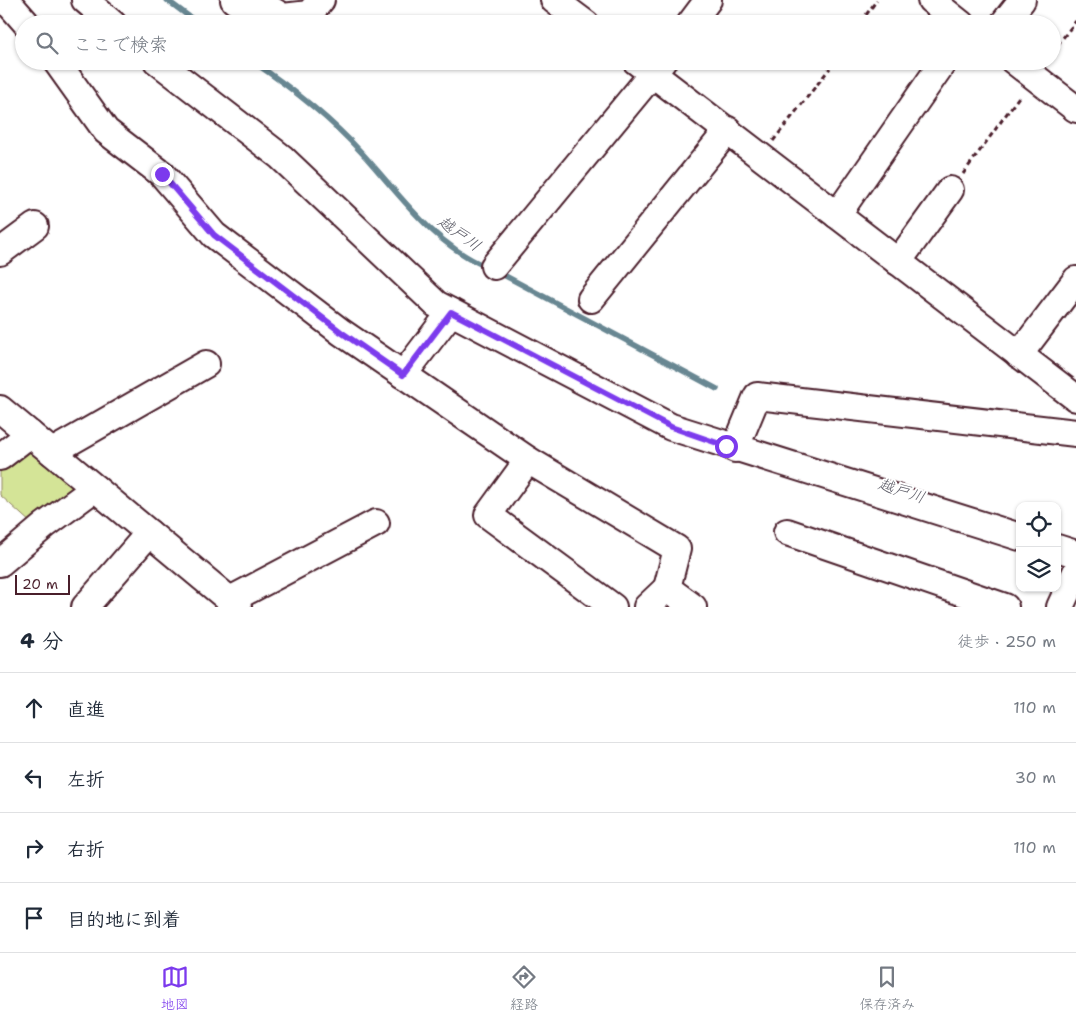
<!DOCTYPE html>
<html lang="ja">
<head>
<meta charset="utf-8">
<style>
	:root { --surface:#fff; --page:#f2f2f3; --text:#1f2937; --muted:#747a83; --line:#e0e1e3; --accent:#7c3aed }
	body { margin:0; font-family:"Shantell Sans","Klee One",sans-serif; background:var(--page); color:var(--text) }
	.controls { position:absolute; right:15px; bottom:15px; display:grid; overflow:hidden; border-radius:10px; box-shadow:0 1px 4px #0004 }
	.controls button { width:45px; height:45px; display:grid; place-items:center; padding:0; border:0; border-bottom:1px solid var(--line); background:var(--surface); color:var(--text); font:25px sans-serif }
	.scale { position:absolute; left:15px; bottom:12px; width:55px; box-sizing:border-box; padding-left:5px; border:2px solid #4a1f2b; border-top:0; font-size:14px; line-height:18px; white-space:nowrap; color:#4a1f2b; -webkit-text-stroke:4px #fff; paint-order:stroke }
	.stop { position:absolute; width:15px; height:15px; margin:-11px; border:4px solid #7c3aed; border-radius:50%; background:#fff }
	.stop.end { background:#7c3aed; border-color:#fff; box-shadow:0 1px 5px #0008 }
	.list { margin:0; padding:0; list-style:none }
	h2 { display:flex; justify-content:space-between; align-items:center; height:65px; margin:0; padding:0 20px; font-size:21px }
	h2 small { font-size:16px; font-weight:400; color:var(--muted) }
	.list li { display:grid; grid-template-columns:32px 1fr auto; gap:15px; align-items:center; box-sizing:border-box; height:70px; padding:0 20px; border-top:1px solid var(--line) }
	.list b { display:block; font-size:19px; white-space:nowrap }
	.list em { font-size:16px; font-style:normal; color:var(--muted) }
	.icon { flex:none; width:28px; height:28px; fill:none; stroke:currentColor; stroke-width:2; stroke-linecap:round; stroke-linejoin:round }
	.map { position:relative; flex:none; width:1076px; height:607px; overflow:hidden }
	.search { position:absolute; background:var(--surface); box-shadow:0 1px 4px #0004; left:15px; right:15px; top:15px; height:55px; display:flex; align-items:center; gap:12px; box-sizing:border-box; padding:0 18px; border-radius:28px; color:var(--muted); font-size:19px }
	.sheet { height:345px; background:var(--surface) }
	nav { display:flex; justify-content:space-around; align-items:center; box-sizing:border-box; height:70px; border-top:1px solid var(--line); background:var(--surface); font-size:14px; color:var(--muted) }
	nav a { display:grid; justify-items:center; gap:2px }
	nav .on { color:var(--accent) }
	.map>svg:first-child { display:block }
	.green { fill:#d4e497; stroke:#8f8261 }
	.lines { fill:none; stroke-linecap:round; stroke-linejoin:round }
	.stream { stroke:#688792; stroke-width:5.5 }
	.minor-casing { stroke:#4a1f2b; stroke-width:30 }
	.path { stroke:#4a1f2b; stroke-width:3; stroke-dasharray:5 4; stroke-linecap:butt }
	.minor { stroke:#fff; stroke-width:26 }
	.route { stroke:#7c3aed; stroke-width:6 }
	.labels { text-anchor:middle; stroke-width:4; stroke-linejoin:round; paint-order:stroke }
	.water-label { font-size:16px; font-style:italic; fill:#5c5c67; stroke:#fff }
</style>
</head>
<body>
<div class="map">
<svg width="1076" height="607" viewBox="0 0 1076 607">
	<rect width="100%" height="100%" fill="#fff"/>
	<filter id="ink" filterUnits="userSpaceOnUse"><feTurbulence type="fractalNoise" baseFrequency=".02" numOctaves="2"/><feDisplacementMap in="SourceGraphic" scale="10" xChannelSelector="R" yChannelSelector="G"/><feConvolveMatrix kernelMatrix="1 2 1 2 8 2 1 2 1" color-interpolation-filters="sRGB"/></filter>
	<g filter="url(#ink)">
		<!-- green -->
		<polygon class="green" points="35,440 86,483 32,524 0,495 0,465"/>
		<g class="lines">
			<!-- stream -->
			<g class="stream">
				<polyline points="167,0 199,24"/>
				<path d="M252,61C292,88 330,118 362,153C401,196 433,244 487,267"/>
				<polyline points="498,272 717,389"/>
			</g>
			<defs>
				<g id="minor">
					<polyline points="6,0 27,24"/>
					<polyline points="85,0 113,24"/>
					<polyline points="234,0 256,14 263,5 283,17 309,14 321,0"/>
					<polyline points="554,0 586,24"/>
					<polyline points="931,0 961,24"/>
					<polyline points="690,24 708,0"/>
					<polyline points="1003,24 1022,0"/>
					<polyline points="56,61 106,131 162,174 214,235 341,332 528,460 677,549 667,588 693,607"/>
					<polyline points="157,61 281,157 436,304 671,427 1020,537"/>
					<polyline points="636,61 1076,398"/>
					<polyline points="1014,61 1076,109"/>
					<polyline points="837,215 944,61"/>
					<polyline points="0,252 35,226"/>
					<polyline points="898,262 950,190"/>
					<polyline points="494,266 663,61"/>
					<polyline points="591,299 728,130"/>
					<polyline points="1019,355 1076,280"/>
					<polyline points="403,375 451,312"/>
					<polyline points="0,409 238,607"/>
					<polyline points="735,449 757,396 1076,433"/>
					<polyline points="52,452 206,364"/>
					<polyline points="0,457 30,434"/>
					<polyline points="528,460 488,515 613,607"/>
					<polyline points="787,532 1005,607"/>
					<polyline points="1057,548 1076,554"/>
					<polyline points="0,563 45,525 95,488"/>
					<polyline points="230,600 376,523"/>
					<polyline points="85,607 149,533"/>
					<polyline points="647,607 667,588"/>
					<polyline points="1060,607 1076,572"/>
				</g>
			</defs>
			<!-- minor casing -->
			<use href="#minor" class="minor-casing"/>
			<!-- path -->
			<g class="path">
				<polyline points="866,15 877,0"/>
				<polyline points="1052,52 1076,21"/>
				<polyline points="773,141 830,68"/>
				<polyline points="963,174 1021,94"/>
			</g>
			<!-- minor -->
			<use href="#minor" class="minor"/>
		</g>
	</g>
	<g class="lines" filter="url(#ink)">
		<!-- route -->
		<polyline class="route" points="162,174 214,235 341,332 403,375 451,312 671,427 726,446"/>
	</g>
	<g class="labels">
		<!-- water labels -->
		<g class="water-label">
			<text transform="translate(460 233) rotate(36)" y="6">越戸川</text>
			<text transform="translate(902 490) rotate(18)" y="6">越戸川</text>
		</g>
	</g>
</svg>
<div class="controls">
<button><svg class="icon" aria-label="locate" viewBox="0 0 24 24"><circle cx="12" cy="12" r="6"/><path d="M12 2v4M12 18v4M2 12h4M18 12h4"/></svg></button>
<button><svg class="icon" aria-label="layers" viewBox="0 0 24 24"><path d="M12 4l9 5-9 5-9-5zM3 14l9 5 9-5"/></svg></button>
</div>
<div class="scale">20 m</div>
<div class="stop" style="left:726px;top:446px"></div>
<div class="stop end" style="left:162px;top:174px"></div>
<div class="search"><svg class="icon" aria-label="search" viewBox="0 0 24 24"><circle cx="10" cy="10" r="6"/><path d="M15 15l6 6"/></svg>ここで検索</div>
</div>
<section class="sheet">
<h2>4 分<small>徒歩 · 250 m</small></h2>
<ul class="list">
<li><svg class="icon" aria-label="ahead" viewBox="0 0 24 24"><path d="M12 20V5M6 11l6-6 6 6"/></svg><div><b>直進</b></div><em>110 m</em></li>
<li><svg class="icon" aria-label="left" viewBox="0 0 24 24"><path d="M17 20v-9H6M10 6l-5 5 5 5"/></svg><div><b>左折</b></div><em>30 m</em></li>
<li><svg class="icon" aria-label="right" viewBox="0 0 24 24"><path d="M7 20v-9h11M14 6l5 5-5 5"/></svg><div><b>右折</b></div><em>110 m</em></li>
<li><svg class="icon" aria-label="arrive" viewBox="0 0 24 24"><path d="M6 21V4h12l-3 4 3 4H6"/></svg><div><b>目的地に到着</b></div></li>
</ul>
</section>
<nav>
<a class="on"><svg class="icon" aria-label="map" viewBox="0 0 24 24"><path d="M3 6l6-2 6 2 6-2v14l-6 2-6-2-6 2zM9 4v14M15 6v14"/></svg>地図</a>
<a><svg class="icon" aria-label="directions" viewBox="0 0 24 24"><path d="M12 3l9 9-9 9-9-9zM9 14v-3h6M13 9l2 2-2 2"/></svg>経路</a>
<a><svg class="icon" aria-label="saved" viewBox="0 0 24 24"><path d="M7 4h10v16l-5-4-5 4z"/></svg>保存済み</a>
</nav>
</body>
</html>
